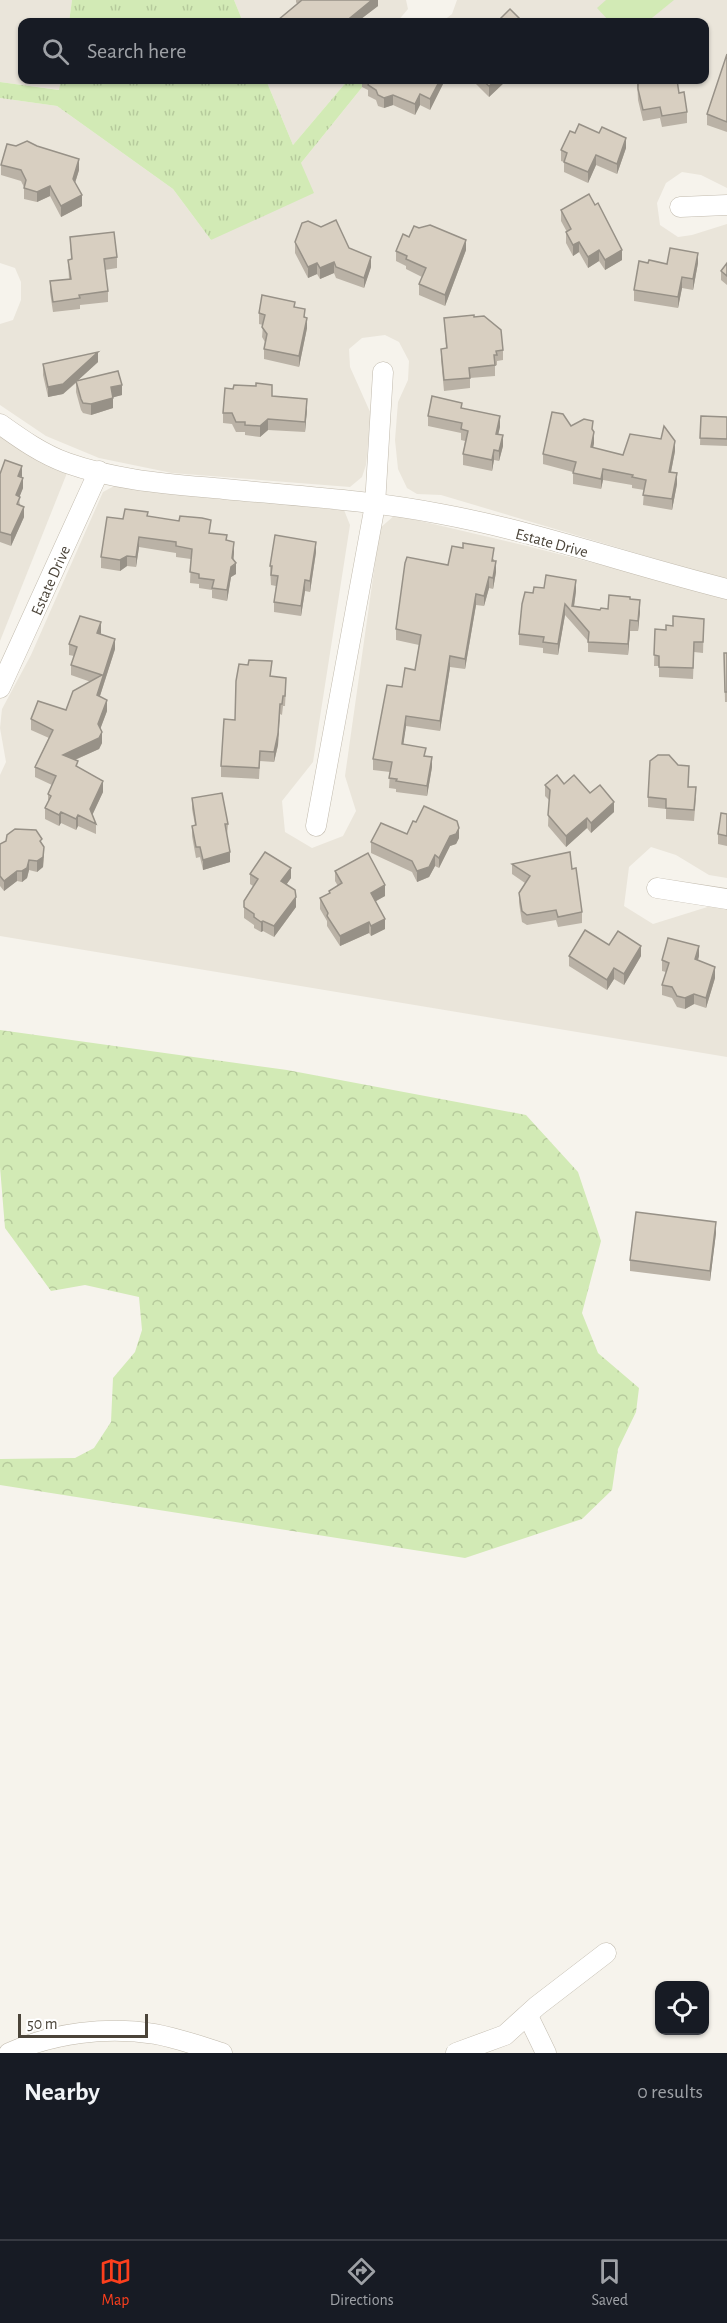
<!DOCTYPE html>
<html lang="en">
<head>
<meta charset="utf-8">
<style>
	:root { --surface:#171b24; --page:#20242c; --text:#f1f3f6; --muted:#9ea1a6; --line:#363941; --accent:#fc3f1d }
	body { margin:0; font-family:"Alegreya Sans",sans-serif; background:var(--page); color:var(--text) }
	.controls { position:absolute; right:18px; bottom:18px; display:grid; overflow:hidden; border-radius:12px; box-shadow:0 2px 4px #0004 }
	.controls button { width:54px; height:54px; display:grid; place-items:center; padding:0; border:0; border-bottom:2px solid var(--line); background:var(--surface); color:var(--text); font:30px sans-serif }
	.scale { position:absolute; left:18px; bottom:15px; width:130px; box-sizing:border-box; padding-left:6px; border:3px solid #4b4439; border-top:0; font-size:16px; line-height:21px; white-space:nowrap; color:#4b4439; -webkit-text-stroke:4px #fff; paint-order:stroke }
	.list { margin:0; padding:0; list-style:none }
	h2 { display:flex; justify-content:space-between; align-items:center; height:78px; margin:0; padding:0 24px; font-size:26px }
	h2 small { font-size:20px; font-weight:400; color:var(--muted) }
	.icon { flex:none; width:33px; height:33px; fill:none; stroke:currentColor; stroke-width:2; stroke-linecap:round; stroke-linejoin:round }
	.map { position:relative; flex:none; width:727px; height:2053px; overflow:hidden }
	.search { position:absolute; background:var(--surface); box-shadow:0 2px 4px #0004; left:18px; right:18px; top:18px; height:66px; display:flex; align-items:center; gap:15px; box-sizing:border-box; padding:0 21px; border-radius:12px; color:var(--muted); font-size:22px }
	.sheet { height:186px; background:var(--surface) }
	nav { display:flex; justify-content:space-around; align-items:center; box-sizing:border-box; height:84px; border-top:2px solid var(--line); background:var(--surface); font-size:16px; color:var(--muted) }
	nav a { display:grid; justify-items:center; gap:3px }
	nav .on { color:var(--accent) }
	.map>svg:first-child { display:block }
	.residential { fill:#eae5da }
	.grass { fill:#d2eab5 }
	.forest { fill:url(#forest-crowns) }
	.park { fill:url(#park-tufts) }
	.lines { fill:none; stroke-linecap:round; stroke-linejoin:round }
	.minor-casing { stroke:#c2bbae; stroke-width:21 }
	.minor { stroke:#fff; stroke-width:20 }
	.wall { fill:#bab2a6 }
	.shaded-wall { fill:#979187 }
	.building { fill:#d8cfc1; stroke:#979187; stroke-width:1.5 }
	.labels { text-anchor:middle; stroke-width:4.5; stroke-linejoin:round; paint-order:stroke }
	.street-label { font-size:16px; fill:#4b4439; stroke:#fff }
</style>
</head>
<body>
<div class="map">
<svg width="727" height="2053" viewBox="0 0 727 2053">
	<defs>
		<pattern id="forest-crowns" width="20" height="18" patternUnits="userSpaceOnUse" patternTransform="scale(1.5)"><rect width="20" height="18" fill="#d2eab5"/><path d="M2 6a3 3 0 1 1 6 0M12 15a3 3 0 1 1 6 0" fill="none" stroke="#b6ca9c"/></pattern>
		<pattern id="park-tufts" width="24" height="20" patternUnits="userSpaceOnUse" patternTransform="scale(1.5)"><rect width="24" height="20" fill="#d2eab5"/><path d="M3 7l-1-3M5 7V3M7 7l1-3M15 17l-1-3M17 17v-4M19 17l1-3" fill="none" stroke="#b6ca9c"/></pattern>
	</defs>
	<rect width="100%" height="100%" fill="#f6f3ec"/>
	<!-- residential -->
	<g class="residential">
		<polygon points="0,0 72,0 69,22 22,22 22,80 61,80 60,90 0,82"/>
		<polygon points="234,0 406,0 408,9 397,22 243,22"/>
		<polygon points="457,0 727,0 727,188 701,175 682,172 666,183 657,203 660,225 678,237 692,235 727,224 727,580 441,495 417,494 407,488 398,469 395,440 398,402 408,380 409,361 399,342 385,335 362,338 349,349 350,367 371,414 366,465 362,477 350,487 172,473 99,458 46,436 0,405 0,324 13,320 21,300 21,282 15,268 0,263 0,98 57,106 173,189 211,240 301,163 368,80 704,80 704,22 434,22 443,21 452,14"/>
		<polygon points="266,80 348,80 293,145"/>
		<polygon points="0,436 33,457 67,473 0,641"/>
		<polygon points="116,485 344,510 350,525 313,762 282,801 285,832 312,848 343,836 356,811 345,776 380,528 395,515 527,546 727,597 727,878 709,875 676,855 651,847 629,867 624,906 653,924 717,904 727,906 727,1057 0,936 0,775 6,762 0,728 2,709 31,655 103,492"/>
	</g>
	<!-- grass -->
	<polygon class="grass" points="606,0 674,0 647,22 610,22 597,8"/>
	<!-- forest -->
	<polygon class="forest" points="0,1030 287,1070 526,1115 578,1172 601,1241 582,1313 598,1353 639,1388 636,1412 618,1449 612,1490 582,1519 465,1558 0,1485 0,1459 75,1458 94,1448 111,1422 113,1378 135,1352 142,1330 139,1297 85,1285 51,1291 5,1228 0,1167"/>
	<!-- park -->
	<g class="park">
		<polygon points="72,0 234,0 243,22 69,22"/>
		<polygon points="61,80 266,80 293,145 348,80 368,80 301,163 314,193 211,240 173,189 57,106 0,98 0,82 59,90"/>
	</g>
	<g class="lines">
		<defs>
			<g id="minor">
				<polyline points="680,207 727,205"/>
				<path d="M0,424C21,439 42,454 67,463C118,481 171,484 224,489C296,496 370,500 441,514C538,532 631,565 727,589"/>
				<polyline points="0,688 99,471"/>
				<polyline points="316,826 375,505 383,372"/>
				<polyline points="657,888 727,899"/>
				<polyline points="528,2016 546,2053"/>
				<path d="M9,2053C53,2033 107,2026 155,2034C177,2038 200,2046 222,2053"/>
				<polyline points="456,2053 505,2035 537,2006 606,1953"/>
			</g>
		</defs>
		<!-- minor casing -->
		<use href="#minor" class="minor-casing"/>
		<!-- minor -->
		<use href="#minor" class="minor"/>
	</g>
	<!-- wall -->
	<g class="wall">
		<polygon points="296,0 378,0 378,6 357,22 278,22 278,20 297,4 296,2"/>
		<polygon points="727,54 727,132 707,125 707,114"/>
		<polygon points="362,80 444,80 444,82 430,110 420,105 415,115 393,105 384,108 378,106 376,100 368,96 368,90 362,87"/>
		<polygon points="472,80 507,80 489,97"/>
		<polygon points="637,80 679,93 687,112 687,123 662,127 660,118 643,121 638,100"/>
		<polygon points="575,133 626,148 617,174 596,165 588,183 564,172 564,162 561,161 561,150"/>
		<polygon points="1,165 79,170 75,183 82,206 61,217 50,196 37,202 24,199 24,187 21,181 1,175"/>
		<polygon points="561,210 622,260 605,270 599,261 588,268 579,252 573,256 566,243 566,232 567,232 561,221"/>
		<polygon points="70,237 117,257 117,268 105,270 108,291 108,302 80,305 80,309 53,312 50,292 50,281 69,279 68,260 71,259"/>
		<polygon points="409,237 466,250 445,306 419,295 419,284 422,277 406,269 406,266 396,261 396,251"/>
		<polygon points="295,242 349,248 371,267 364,288 336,278 334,273 320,279 317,274 308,278 295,253"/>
		<polygon points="698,263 693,290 682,288 678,308 634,301 634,290 667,264"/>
		<polygon points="727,263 727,285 721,280 721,271"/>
		<polygon points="295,307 305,317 307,328 299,367 264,359 264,349 265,342 262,337 263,325 259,324 259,313"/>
		<polygon points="474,317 503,350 503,360 497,361 497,365 495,366 495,376 470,378 470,388 444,391 441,359 441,349 446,348 444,318"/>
		<polygon points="98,362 78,380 122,395 113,397 113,408 91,415 83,413 81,410 76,392 76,383 63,394 48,397 43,375 43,364"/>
		<polygon points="272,396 307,409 305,432 268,430 260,437 245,435 245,432 236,432 232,424 223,423 223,413"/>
		<polygon points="462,408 500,427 498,434 503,446 499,461 494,460 492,471 463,465 463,454 465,441 461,440 461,433 428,426 428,416"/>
		<polygon points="701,416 727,417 727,446 700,445"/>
		<polygon points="571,426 593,430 594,443 593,448 623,455 675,451 671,472 677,484 672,510 643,505 644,490 632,488 632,485 603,480 601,489 573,484 573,472 543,464 543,454"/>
		<polygon points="0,474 21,477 23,488 19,497 20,506 24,517 11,546 0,542"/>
		<polygon points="148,516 211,533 227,540 234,552 233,560 236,574 231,577 227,601 212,598 212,590 199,588 199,584 190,583 191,559 176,557 176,553 139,547 136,567 127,566 120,571 101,568 101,557 123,519"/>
		<polygon points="316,552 310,592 305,591 301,616 274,612 274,602 276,586 271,585 270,566"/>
		<polygon points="494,559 496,572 493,589 489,588 484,606 476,605 465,669 450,667 440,731 406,726 403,744 426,756 432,767 427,796 396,792 396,789 389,788 390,772 373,770 373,759 402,687 415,670 419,645 396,640 396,629 448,565"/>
		<polygon points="576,591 574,606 600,610 608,609 630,599 640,611 638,631 630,631 628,655 588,652 588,641 565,615 558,655 543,653 543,648 519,645 519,634 533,593"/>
		<polygon points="704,619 703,653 694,652 693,679 659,677 659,666 654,666 655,629 666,630 673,626"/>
		<polygon points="101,634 115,649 100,696 107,711 100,729 102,743 99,749 75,760 78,767 103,792 92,815 96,824 96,834 78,826 76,830 61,823 59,826 45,819 45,808 48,802 48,794 52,785 35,777 35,767 49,738 31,730 31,719 66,710 91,682 71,675 71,665 74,656 69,655 69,644"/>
		<polygon points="724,653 727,653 727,702 725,702"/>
		<polygon points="271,676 286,688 285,706 283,706 282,715 280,714 278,745 274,762 260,761 259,779 221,777 221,766 235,720"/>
		<polygon points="564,784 590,793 614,812 591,833 587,828 566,847 548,826 549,800 545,796 545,785"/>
		<polygon points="689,787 696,798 694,821 666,819 666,809 648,807 648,797"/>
		<polygon points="192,798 228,824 227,835 230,862 203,870 200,857 196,858 192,836 192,826 195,825 192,809"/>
		<polygon points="727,814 727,846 718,844 718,834"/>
		<polygon points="407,834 459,838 456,844 450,846 439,868 435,866 429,877 417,882 412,872 371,853 371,842"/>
		<polygon points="0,844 42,844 44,858 43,867 37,872 29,870 27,878 22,882 17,881 4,891 0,886"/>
		<polygon points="512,864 572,869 582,912 582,923 558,927 556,920 527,925 522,922 519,903 519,893 525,883 512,874"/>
		<polygon points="335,871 385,896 375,901 385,929 371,936 369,933 340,946 327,926 327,921 320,909 320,898 329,894 329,891 338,886 335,881"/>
		<polygon points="250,874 291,878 286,885 296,907 274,937 263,931 261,932 254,928 254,925 244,918 244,901 253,886 250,884"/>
		<polygon points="609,945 641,956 624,985 614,979 607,990 569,966 569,956"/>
		<polygon points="699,956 698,960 715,978 706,1008 694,1004 685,1009 677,1007 672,998 662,995 662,985 666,972 662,971 662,960"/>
		<polygon points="716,1233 710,1281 630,1271 630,1260"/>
	</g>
	<!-- shaded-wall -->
	<g class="shaded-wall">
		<polygon points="372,0 378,0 378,6 357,22 345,22"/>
		<polygon points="440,80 444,80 444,82 430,110 430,99"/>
		<polygon points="496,80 507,80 489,97 489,86"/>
		<polygon points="420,94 420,105 415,115 415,104"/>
		<polygon points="393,95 393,105 384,108 384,98"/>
		<polygon points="626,138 626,148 617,174 617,164"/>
		<polygon points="596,155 596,165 588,183 588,172"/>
		<polygon points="79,159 79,170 73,189 73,179"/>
		<polygon points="50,186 50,196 37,202 37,192"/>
		<polygon points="82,195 82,206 61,217 61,206"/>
		<polygon points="466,240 466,250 445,306 445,295"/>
		<polygon points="579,242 579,252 573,256 573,245"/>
		<polygon points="599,250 599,261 588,268 588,257"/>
		<polygon points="622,250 622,260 605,270 605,260"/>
		<polygon points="698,253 698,263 693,290 693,279"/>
		<polygon points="371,257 371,267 364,288 364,278"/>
		<polygon points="334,262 334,273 320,279 320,268"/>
		<polygon points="317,263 317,274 308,278 308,267"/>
		<polygon points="682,277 682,288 678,308 678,297"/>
		<polygon points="307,318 307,328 299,367 299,356"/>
		<polygon points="98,352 98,362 63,394 48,397 48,387"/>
		<polygon points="122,385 122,395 111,398 111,387"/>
		<polygon points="113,398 113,408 91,415 91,404"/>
		<polygon points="307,399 307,409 305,432 305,422"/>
		<polygon points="500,416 500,427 496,444 496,434"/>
		<polygon points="268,419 268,430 260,437 260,426"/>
		<polygon points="594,432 594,443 591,458 591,447"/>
		<polygon points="503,435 503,446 499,461 499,451"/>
		<polygon points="675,441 675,451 669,482 669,472"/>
		<polygon points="494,450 494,460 492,471 492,460"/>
		<polygon points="22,466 22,477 18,476"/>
		<polygon points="603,469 603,480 601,489 601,479"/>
		<polygon points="677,473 677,484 672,510 672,499"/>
		<polygon points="23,478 23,488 16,506 16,495"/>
		<polygon points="24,507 24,517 11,546 11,535"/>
		<polygon points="139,537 139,547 136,567 136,557"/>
		<polygon points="234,542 234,552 233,566 236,563 236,574 231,577 227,601 227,590"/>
		<polygon points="316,542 316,552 310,592 310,581"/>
		<polygon points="127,556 127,566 120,571 120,560"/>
		<polygon points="496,561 496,572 493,589 493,578"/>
		<polygon points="489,577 489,588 484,606 484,596"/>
		<polygon points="305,580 305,591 301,616 301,606"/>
		<polygon points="576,580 576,591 573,613 572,606"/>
		<polygon points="476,594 476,605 465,669 465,659"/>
		<polygon points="640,600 640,611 638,631 638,621"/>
		<polygon points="565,604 565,615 558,655 558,644"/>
		<polygon points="630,620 630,631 628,655 628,644"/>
		<polygon points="101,622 101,633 97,643 97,633"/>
		<polygon points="115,639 115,649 97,705 97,695"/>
		<polygon points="450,656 450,667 440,731 440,721"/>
		<polygon points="107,700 107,711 98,735 98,724"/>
		<polygon points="280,704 278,745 274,762 274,752"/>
		<polygon points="406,716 406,726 402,754 402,744"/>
		<polygon points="102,732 102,743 99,749 63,765 63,755"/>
		<polygon points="432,757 432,767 427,796 427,786"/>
		<polygon points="103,781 103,792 90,820 90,809"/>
		<polygon points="614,802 614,812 591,833 591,823"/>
		<polygon points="61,812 61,823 59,826 59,815"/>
		<polygon points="78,815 78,826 76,830 76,819"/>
		<polygon points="587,818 587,828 566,847 566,836"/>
		<polygon points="459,828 459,838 456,844 450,846 439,868 439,858 450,836"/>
		<polygon points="44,847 43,867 37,872 37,861"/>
		<polygon points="230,852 230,862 203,870 203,860"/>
		<polygon points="435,855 435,866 429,877 417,882 417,871"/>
		<polygon points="29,860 29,870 27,878 22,882 22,871"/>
		<polygon points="291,868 291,878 281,892 281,881"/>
		<polygon points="17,871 17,881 4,891 4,881"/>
		<polygon points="385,885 385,896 371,904 371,893"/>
		<polygon points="296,897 296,907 274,937 274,926"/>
		<polygon points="385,919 385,929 371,936 371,926"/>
		<polygon points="263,921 263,931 261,932 261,922"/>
		<polygon points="369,922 369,933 340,946 340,936"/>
		<polygon points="641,946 641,956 624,985 624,974"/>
		<polygon points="699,946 699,956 695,970 695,959"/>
		<polygon points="715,967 715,978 706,1008 706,998"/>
		<polygon points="614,968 614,979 607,990 607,980"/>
		<polygon points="694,994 694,1004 685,1009 685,998"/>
		<polygon points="716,1222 716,1233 710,1281 710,1271"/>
	</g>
	<!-- building -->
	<g class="building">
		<polygon points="302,0 372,0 345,22 280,22 278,20"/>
		<polygon points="510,9 523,22 497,22"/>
		<polygon points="727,54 727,122 707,114"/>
		<polygon points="368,80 440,80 430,99 420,94 415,104 393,95 384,98 378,95 376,90 368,85 370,80"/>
		<polygon points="482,80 496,80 489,86"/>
		<polygon points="638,80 677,80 679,93 684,92 687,112 662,116 660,107 643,110 638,89"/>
		<polygon points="579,124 599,133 602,127 626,138 617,164 596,155 588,172 564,162 567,153 561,150 570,131 575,133"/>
		<polygon points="27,141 37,146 79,159 73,179 82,195 61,206 50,186 37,192 24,188 26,180 21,170 1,165 7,144 16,146"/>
		<polygon points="589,194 595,205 598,203 622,250 605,260 599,250 588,257 579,242 573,245 566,232 571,229 561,210"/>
		<polygon points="336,220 349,248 371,257 364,278 336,267 334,262 320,268 317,263 308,267 295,242 302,223 308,221 321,227"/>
		<polygon points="430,225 466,240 445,295 419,284 426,268 406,259 407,256 396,251 403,234 409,237 414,226 419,228"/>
		<polygon points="114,232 117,257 104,259 108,291 79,295 80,298 53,302 50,281 71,279 68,260 72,259 70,237"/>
		<polygon points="670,248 698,253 693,279 682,277 678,297 634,290 639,261 648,263 649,260 667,264"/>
		<polygon points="727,263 727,276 721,271"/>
		<polygon points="262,295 295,302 294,307 305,309 304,317 307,318 299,356 264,349 267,334 262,327 265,315 259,313"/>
		<polygon points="474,315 474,317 484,316 501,330 503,350 496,351 497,355 494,355 495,365 469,368 470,378 444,380 441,349 447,348 444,318"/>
		<polygon points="98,352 63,384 48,387 43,364"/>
		<polygon points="118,371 122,385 111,387 113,398 91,404 83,403 81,399 76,381"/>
		<polygon points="256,383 272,385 272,396 307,399 305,422 268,419 260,426 245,425 245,422 236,422 232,413 223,413 225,388 233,389 234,385 256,386"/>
		<polygon points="432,396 462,403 461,408 500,416 496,434 503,435 499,451 494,450 492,460 463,454 468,431 461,429 462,423 428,416"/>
		<polygon points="552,412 563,414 571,426 584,419 593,421 592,429 594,432 591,447 623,455 630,434 661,439 664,426 675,441 669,472 677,473 672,499 643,495 646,480 632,477 633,475 603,469 601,479 573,473 576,462 543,454"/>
		<polygon points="701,416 727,417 727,439 700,438"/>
		<polygon points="5,460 22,466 18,476 23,478 16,495 20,497 17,504 24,507 11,535 0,532 0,474"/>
		<polygon points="125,509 148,512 147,516 179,521 180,516 202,518 211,520 209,533 227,535 226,540 234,542 232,558 236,563 231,567 227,590 212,588 214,580 199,578 199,574 190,572 192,549 176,546 176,542 139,537 136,557 127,556 120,560 101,557 107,517 123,519"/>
		<polygon points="275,535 316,542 310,581 305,580 301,606 274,602 278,576 271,575 272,566 270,566"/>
		<polygon points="463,543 494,548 492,561 496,561 493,578 489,577 484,596 476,594 465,659 450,656 440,721 406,716 402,744 426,748 424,756 432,757 427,786 396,781 397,779 389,778 392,762 373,759 387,685 402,687 405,668 415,670 421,635 396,629 405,563 407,557 448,565 452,546 463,548"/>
		<polygon points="546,575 576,580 572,606 600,610 601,608 608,609 609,595 630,597 630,599 640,600 638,621 630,620 628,644 588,642 589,632 565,604 558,644 543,642 544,637 519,634 522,604 525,592 533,593 534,587 544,588"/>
		<polygon points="80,616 101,622 97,633 115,639 97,695 107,700 98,724 102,732 99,738 63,755 78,761 76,766 103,781 90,809 96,824 78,815 76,819 61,812 59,815 45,808 51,796 48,794 56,776 35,767 53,730 31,719 38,701 66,710 73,691 102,675 71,665 77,647 69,644"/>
		<polygon points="673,616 704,619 703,642 694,642 693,668 659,667 659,656 654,655 655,629 666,630 666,625 673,626"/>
		<polygon points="724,653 727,653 727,692 725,692"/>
		<polygon points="249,660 272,661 270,676 286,678 285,696 283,696 282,704 280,704 278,734 274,752 260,751 259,768 221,766 224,719 235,720 236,681 239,664 248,665"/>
		<polygon points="658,755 669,755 678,765 689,766 688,787 696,787 694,810 666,808 666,799 648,797 650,761"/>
		<polygon points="557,775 564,784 574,775 590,793 600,785 614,802 591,823 587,818 566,836 548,815 550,790 545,785"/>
		<polygon points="222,793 228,824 225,824 230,852 203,860 200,847 196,847 192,826 196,825 192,798"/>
		<polygon points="424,806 457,821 459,828 456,834 450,836 439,858 435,855 429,867 417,871 412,861 371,842 381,823 407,834 413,821 416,822"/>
		<polygon points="721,813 727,814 727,836 718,834"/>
		<polygon points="15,829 36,830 42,839 40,841 44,847 43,857 37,861 29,860 27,868 22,871 17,871 4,881 0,876 0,844 6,841 7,835"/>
		<polygon points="265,852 291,868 281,881 295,890 296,897 274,926 263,921 261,922 254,917 254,914 244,907 244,901 258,879 250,874"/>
		<polygon points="570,852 572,869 576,868 582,912 558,917 556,910 527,915 522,911 519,893 530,876 512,864"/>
		<polygon points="368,853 385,885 371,893 385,919 371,926 369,922 340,936 327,916 328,913 320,898 330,893 329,891 342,883 335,871"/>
		<polygon points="585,930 609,945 618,931 641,946 624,974 614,968 607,980 569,956"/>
		<polygon points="668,938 699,946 695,959 715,967 706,998 694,994 685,998 677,996 672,987 662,985 669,963 662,960"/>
		<polygon points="636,1212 716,1222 710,1271 630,1260"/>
	</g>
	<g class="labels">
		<!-- street labels -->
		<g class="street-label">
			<text transform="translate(552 542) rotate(15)" y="6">Estate Drive</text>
			<text transform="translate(50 580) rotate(-66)" y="6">Estate Drive</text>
		</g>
	</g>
</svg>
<div class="controls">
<button><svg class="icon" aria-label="locate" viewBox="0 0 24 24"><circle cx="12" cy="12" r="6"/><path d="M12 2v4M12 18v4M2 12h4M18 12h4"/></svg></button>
</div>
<div class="scale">50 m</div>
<div class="search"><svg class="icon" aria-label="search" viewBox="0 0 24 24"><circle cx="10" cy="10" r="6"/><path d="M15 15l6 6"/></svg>Search here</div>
</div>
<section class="sheet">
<h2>Nearby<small>0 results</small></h2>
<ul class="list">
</ul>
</section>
<nav>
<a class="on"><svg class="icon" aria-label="map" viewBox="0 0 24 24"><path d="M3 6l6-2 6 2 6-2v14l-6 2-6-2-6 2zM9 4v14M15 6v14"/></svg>Map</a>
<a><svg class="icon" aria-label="directions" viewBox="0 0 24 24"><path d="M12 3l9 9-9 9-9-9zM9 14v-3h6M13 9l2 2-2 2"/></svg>Directions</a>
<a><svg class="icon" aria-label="saved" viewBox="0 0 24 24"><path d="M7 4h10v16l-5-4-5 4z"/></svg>Saved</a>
</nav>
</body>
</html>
